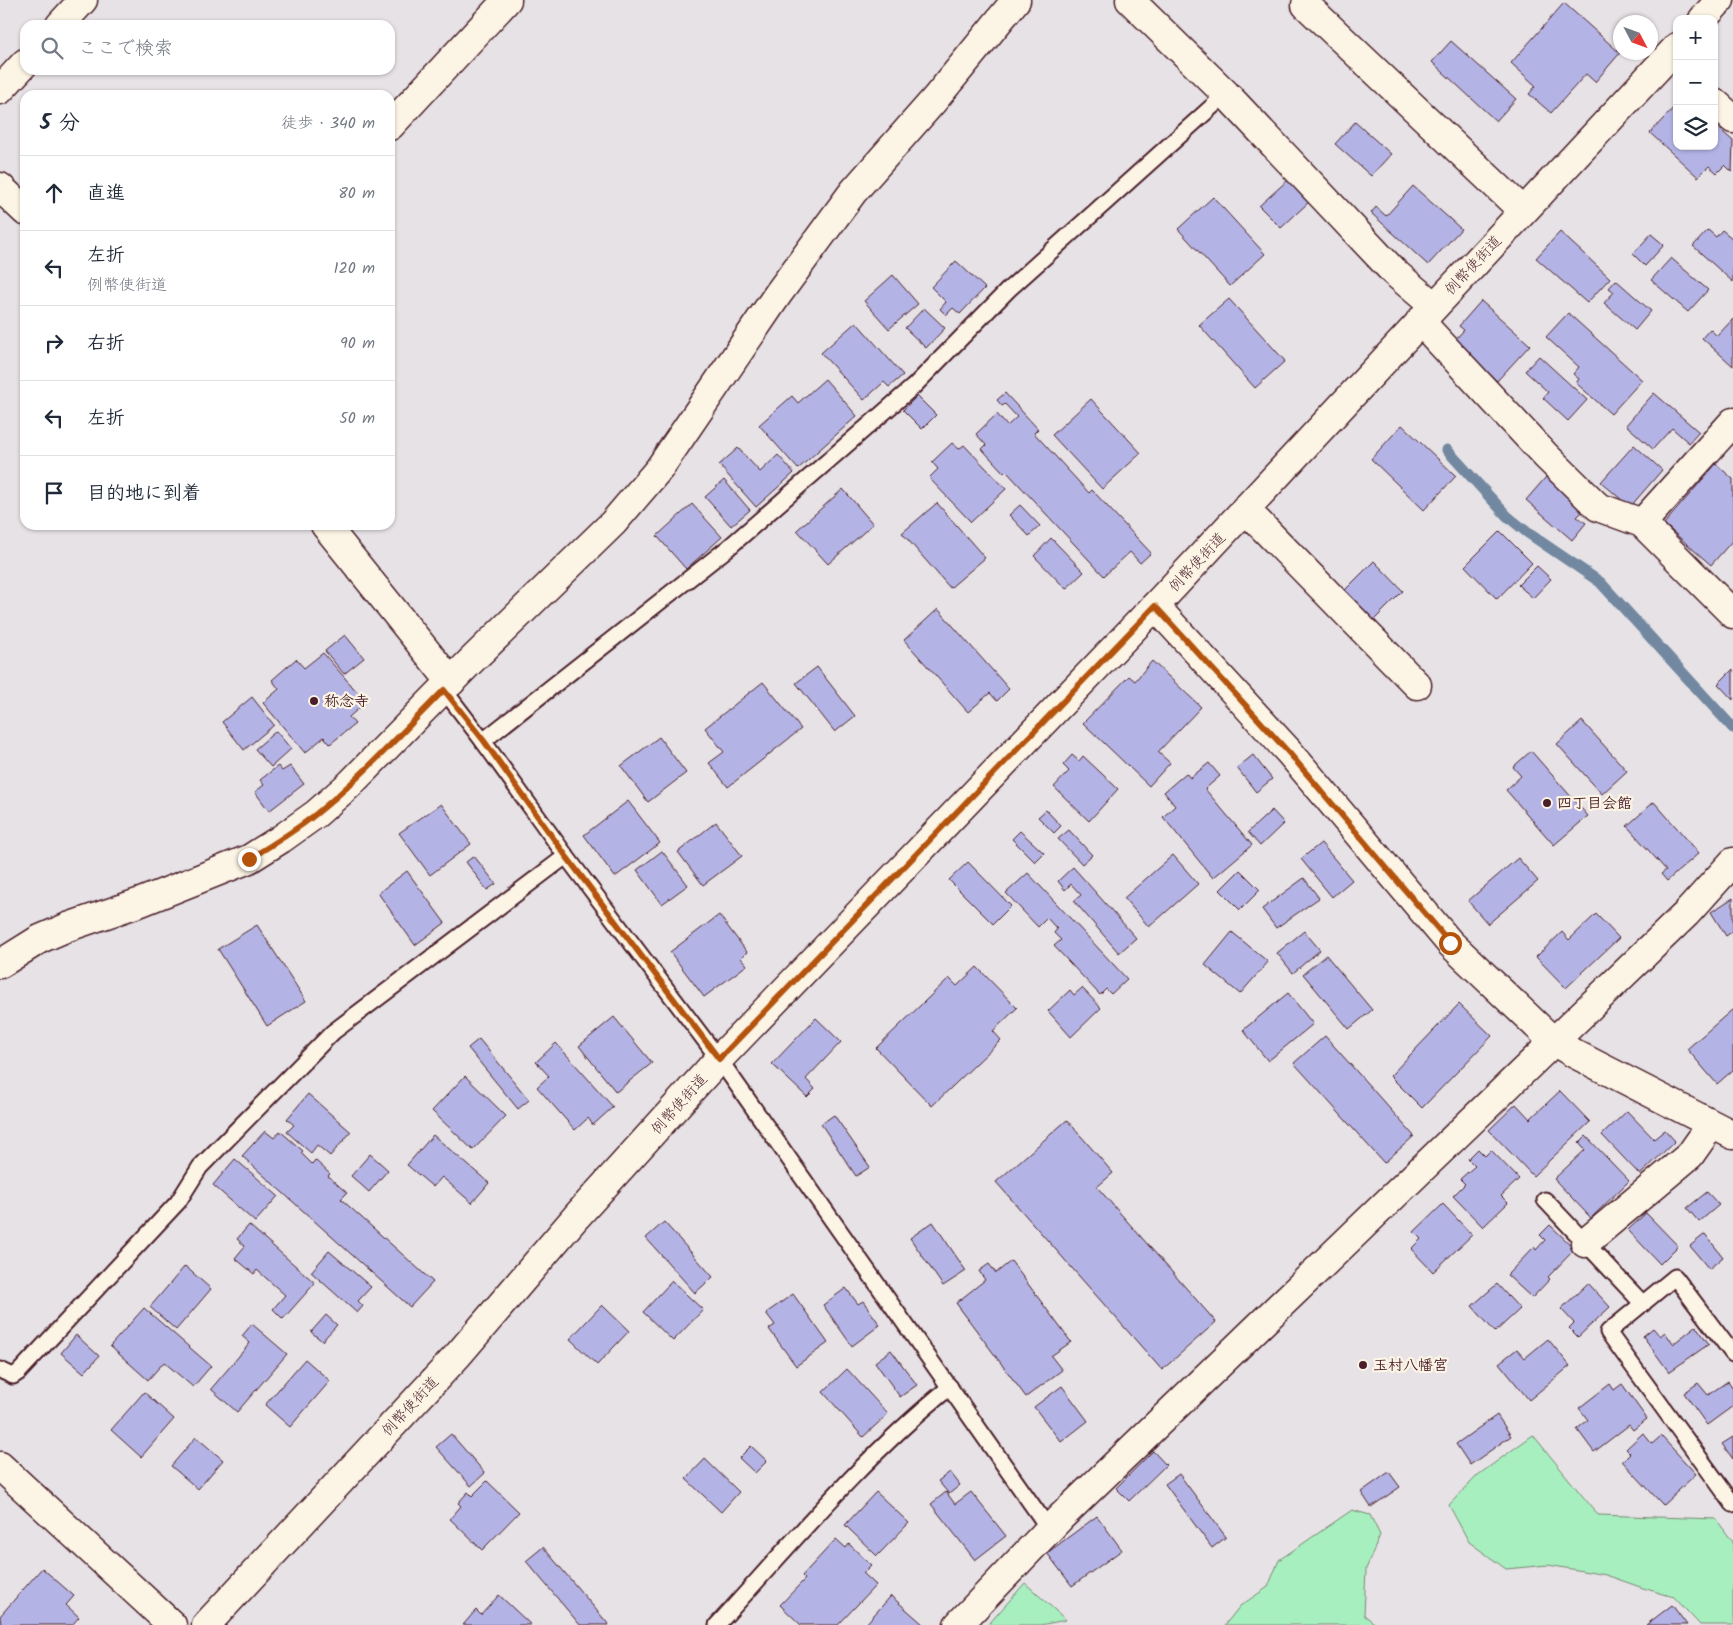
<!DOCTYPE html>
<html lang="ja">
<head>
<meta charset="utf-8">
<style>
	:root { --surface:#fff; --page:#f6f6f7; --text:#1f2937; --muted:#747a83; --line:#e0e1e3 }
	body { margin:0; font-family:Kalam,"Klee One",sans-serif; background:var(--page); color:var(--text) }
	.controls { position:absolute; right:15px; top:15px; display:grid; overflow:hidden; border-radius:10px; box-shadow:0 1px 4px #0004 }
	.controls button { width:45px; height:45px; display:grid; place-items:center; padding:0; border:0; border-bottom:1px solid var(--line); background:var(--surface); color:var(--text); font:25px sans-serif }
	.compass { position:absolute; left:1613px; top:15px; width:45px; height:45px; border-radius:50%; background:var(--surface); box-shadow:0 1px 4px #0004; rotate:131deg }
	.stop { position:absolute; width:15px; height:15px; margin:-11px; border:4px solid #b45309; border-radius:50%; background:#fff }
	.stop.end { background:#b45309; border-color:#fff; box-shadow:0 1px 5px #0008 }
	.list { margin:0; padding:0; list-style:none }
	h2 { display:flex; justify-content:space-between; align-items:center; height:65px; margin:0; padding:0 20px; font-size:21px }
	h2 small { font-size:16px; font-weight:400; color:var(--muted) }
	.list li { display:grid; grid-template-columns:32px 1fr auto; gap:15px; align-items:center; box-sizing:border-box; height:75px; padding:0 20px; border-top:1px solid var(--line) }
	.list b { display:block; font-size:19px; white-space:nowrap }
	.list p { margin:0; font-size:16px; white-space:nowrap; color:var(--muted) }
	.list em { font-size:16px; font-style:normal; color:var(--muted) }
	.icon { flex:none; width:28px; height:28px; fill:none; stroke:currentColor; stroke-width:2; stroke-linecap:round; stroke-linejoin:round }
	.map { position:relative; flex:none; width:1733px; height:1625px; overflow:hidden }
	.search { position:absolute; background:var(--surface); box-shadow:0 1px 4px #0004; left:20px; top:20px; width:375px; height:55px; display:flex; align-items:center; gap:12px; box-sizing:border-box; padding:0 18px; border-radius:15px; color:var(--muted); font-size:19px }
	.panel { position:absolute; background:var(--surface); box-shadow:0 1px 4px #0004; left:20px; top:90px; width:375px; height:440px; border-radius:15px }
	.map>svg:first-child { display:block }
	.green { fill:#a7efbe; stroke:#788774 }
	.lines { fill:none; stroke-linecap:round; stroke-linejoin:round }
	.stream { stroke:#7287a0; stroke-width:11 }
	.building { fill:#b3b4e5; stroke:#4a1f2b }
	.service-casing { stroke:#4a1f2b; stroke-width:19 }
	.minor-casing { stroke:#4a1f2b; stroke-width:31 }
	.tertiary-casing { stroke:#4a1f2b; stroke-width:31 }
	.secondary-casing { stroke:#4a1f2b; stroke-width:31 }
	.service { stroke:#fcf5e5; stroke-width:15 }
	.minor { stroke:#fcf5e5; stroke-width:28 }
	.tertiary { stroke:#fcf5e5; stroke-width:28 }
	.secondary { stroke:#fcf5e5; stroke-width:28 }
	.route { stroke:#b45309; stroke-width:6 }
	.poi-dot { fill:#4a1f2b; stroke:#fcf5e5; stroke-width:2 }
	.labels { text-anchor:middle; stroke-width:4.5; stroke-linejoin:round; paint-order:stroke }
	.street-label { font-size:15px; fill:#4a1f2b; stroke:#fcf5e5 }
	.poi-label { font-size:15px; font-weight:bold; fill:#4a1f2b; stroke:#fcf5e5; text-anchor:start }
</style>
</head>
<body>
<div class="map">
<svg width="1733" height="1625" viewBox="0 0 1733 1625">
	<rect width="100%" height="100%" fill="#e6e2e5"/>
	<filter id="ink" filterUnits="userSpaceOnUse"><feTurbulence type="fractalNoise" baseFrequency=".02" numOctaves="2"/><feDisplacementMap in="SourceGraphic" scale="10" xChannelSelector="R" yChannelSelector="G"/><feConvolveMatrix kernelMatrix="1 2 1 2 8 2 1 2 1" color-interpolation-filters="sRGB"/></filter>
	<g filter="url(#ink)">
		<!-- green -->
		<g class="green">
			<polygon points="1533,1435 1598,1515 1716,1519 1733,1542 1733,1625 1700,1625 1674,1597 1643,1588 1606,1575 1548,1565 1506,1569 1469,1542 1449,1505 1478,1475"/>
			<polygon points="1352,1510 1370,1515 1380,1535 1366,1569 1364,1615 1377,1625 1225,1625 1240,1606 1268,1587 1279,1560"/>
			<polygon points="1025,1583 1066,1620 1040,1625 988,1625"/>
		</g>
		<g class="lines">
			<!-- stream -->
			<polyline class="stream" points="1447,450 1507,516 1528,533 1600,582 1733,728"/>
		</g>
		<!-- building -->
		<g class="building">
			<polygon points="1564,3 1620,53 1595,82 1586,74 1551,113 1529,94 1536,86 1511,63"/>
			<polygon points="1451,41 1516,99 1496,121 1432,62"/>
			<polygon points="1677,104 1677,146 1714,146 1714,124 1733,141 1732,172 1725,165 1717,173 1709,166 1698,177 1650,133"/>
			<polygon points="1355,122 1391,154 1371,176 1335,144"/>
			<polygon points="1289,179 1310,201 1281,228 1259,206"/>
			<polygon points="1413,186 1461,229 1428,265 1371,213 1376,207 1386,216"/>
			<polygon points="1213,197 1265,254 1230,286 1178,229"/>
			<polygon points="1708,230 1716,237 1722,230 1733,239 1733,282 1693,246"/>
			<polygon points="1560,232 1610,278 1587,303 1536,258"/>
			<polygon points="1651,234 1664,245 1645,266 1633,254"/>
			<polygon points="1671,258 1708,290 1688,312 1651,280"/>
			<polygon points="956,261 985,288 960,314 953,308 946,315 940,309 946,302 931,287"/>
			<polygon points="893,275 918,304 889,329 864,301"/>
			<polygon points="1616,280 1651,311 1635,330 1604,303 1614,292 1609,288"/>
			<polygon points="1229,299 1285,361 1255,388 1199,325"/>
			<polygon points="1481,301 1530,345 1497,381 1454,341 1464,330 1459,326"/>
			<polygon points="924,308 945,328 926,348 905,328"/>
			<polygon points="1568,313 1642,380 1611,414 1576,383 1579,379 1573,374 1579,367 1546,337"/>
			<polygon points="1733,319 1733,366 1702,338 1710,329 1717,336"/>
			<polygon points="856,322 903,375 889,387 884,382 864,400 821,353"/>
			<polygon points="1539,356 1587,400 1568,421 1543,398 1548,392 1525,371"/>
			<polygon points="825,379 857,416 798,469 759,425 792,396 798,403"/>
			<polygon points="1005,393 1038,429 1034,433 1089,493 1092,490 1151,553 1140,563 1130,552 1104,576 1006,471 1004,473 982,449 986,445 976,434 997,414 1007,426 1017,417 1005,404 1002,406 997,400"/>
			<polygon points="1654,393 1699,432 1689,443 1672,428 1653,449 1626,425"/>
			<polygon points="917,396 936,415 922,429 903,410"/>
			<polygon points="1091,399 1141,453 1102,489 1052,435"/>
			<polygon points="1402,425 1456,476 1424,510 1371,459"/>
			<polygon points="952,443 959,449 964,445 1006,489 971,522 929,478 938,469 932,462"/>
			<polygon points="1634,445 1662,470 1630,507 1601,482"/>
			<polygon points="738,448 760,472 778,455 794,473 756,507 719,465"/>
			<polygon points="1716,464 1733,479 1733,540 1711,565 1664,524"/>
			<polygon points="1546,477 1584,510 1577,517 1586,523 1572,540 1526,500"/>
			<polygon points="724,480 750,510 731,526 705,497"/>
			<polygon points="843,489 873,524 828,564 797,530"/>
			<polygon points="937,503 985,558 950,588 902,533"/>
			<polygon points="692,504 722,537 686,569 657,536"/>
			<polygon points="1020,505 1040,526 1029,536 1009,515"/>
			<polygon points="1500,531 1532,563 1497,599 1465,566"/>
			<polygon points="1051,538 1084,572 1066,589 1034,556"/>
			<polygon points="1374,561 1403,591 1370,624 1341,594"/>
			<polygon points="1537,566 1551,579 1533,598 1518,585"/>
			<polygon points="938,609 1009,689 997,701 990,693 968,712 904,640"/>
			<polygon points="345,635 364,658 344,674 325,651"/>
			<polygon points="323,653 366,702 349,717 355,724 330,744 324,737 305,753 263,703 279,689 272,680 296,659 304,668"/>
			<polygon points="1152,661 1201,707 1158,752 1170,763 1149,786 1083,723 1129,676 1135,681"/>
			<polygon points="817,667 855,716 835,732 796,683"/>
			<polygon points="1733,669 1733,700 1718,684"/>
			<polygon points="763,682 801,729 728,787 709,763 724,752 705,728"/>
			<polygon points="252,697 274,725 244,750 222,722"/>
			<polygon points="1582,721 1627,771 1602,794 1557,744"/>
			<polygon points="276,731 291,749 271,767 255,749"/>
			<polygon points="659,737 686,773 648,802 621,766"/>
			<polygon points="1531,751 1588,816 1554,845 1506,790 1521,776 1513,767"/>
			<polygon points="1072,755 1079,761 1083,756 1118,789 1089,821 1054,787 1069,771 1063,765"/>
			<polygon points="1253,755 1272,779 1256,792 1237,768"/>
			<polygon points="1209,763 1220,776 1205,789 1252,845 1213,878 1163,817 1175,806 1164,792 1186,773 1190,778"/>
			<polygon points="278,766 282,771 290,766 304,784 269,811 255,792 264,785 260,780"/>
			<polygon points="628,801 660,843 615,877 584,835"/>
			<polygon points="1654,802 1699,853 1667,881 1661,874 1666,870 1627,826"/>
			<polygon points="441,804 471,844 430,875 399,833"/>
			<polygon points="1046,810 1061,826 1054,833 1038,817"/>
			<polygon points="1272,810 1284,823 1260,846 1248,832"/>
			<polygon points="716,822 742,856 703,885 678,852"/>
			<polygon points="1069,830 1092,855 1082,864 1058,839"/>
			<polygon points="1020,831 1044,853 1035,862 1012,839"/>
			<polygon points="1321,843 1352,880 1332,897 1301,859"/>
			<polygon points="662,851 688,885 662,904 637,870"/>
			<polygon points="1173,855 1198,884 1149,927 1124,898"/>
			<polygon points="474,856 496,884 487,890 466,862"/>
			<polygon points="1518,858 1538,881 1488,924 1468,901"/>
			<polygon points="968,862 1011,906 993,924 949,880"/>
			<polygon points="1073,867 1136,938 1119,953 1074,901 1081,895 1071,884 1065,890 1058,881"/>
			<polygon points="1240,870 1260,890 1240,910 1220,890"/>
			<polygon points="407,871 445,923 415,945 378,893"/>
			<polygon points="1028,873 1127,979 1111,994 1106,989 1100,995 1054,946 1061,940 1054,933 1057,929 1047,918 1038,927 1006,893"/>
			<polygon points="1304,878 1319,898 1276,928 1262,909"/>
			<polygon points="1733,898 1733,931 1726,936 1711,912"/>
			<polygon points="1596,914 1619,938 1566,988 1536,957 1562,932 1569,940"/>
			<polygon points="719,915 747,952 741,958 747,965 704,997 670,952"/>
			<polygon points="257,925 306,1001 267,1026 218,949"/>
			<polygon points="1304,931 1320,950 1293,973 1277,953"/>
			<polygon points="1232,932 1268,962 1240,994 1205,965"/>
			<polygon points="1326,955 1372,1010 1349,1029 1303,974"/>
			<polygon points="977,967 1017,1008 993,1031 1001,1040 932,1106 876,1048 949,978 957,986"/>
			<polygon points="1082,988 1101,1008 1071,1037 1048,1011 1070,990 1074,995"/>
			<polygon points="1288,993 1313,1024 1268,1061 1243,1030"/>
			<polygon points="1459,1004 1492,1036 1422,1108 1390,1076"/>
			<polygon points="1733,1009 1733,1070 1717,1084 1687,1049"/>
			<polygon points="614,1017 652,1063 616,1092 579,1046"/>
			<polygon points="816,1018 841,1042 806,1079 815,1089 807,1097 772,1064"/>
			<polygon points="1325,1036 1414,1136 1384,1163 1294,1063"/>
			<polygon points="479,1039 529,1100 518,1109 468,1048"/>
			<polygon points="556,1043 613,1107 593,1125 588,1118 575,1130 537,1087 549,1076 536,1062"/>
			<polygon points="465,1076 506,1116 473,1150 432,1111"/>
			<polygon points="1560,1091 1590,1122 1533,1176 1489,1130 1516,1104 1530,1119"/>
			<polygon points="308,1094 351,1132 330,1156 317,1145 311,1153 287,1132 294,1125 287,1119"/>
			<polygon points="1627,1111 1654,1139 1665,1130 1675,1141 1640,1175 1602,1135"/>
			<polygon points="834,1115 870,1167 856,1176 821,1124"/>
			<polygon points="1067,1120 1113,1173 1097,1187 1216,1322 1162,1370 996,1182"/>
			<polygon points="265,1131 274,1138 280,1131 303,1151 301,1153 312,1164 315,1160 330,1174 328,1176 347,1193 341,1199 433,1282 410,1307 242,1156"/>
			<polygon points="433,1135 489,1183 472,1203 442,1177 433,1187 407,1165"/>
			<polygon points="1586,1136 1629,1181 1591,1218 1554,1179 1585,1150 1579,1143"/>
			<polygon points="1478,1149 1485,1156 1491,1150 1519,1179 1501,1196 1508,1203 1483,1227 1453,1196 1465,1184 1460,1179 1475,1166 1468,1159"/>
			<polygon points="370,1154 388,1170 369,1192 351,1176"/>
			<polygon points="235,1159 278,1196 255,1222 213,1185"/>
			<polygon points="1707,1192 1719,1205 1699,1222 1687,1208"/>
			<polygon points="1443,1204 1472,1235 1433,1272 1411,1249 1421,1239 1414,1232"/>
			<polygon points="1646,1213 1678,1246 1660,1264 1628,1230"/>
			<polygon points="664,1222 713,1277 695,1293 646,1238"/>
			<polygon points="933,1222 966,1271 943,1286 910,1238"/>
			<polygon points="249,1225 315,1283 283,1319 273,1309 285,1295 257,1270 254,1274 235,1258 245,1246 237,1239"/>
			<polygon points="1550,1225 1575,1249 1548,1277 1550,1279 1532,1298 1507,1275 1534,1247 1536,1250 1545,1240 1540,1235"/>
			<polygon points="1705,1234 1723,1257 1709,1269 1690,1246"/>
			<polygon points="329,1251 371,1287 358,1301 363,1306 357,1313 311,1272"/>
			<polygon points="1011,1261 1071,1342 1051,1356 1062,1370 1026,1397 956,1303 985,1280 979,1271 989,1264 996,1273"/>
			<polygon points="185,1266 211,1289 176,1330 150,1307"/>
			<polygon points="672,1281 703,1310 673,1341 643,1312"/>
			<polygon points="1588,1283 1610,1307 1578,1337 1569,1328 1574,1323 1561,1309"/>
			<polygon points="1497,1284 1520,1309 1495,1332 1472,1306"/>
			<polygon points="846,1288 858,1304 863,1301 880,1325 852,1346 823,1305"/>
			<polygon points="793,1294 828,1343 796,1366 769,1329 775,1325 766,1313"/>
			<polygon points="602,1305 629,1331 597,1365 570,1339"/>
			<polygon points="144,1308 211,1366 193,1387 164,1362 148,1380 110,1346"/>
			<polygon points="326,1315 337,1325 322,1341 311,1332"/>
			<polygon points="252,1324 287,1354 237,1412 211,1389 250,1343 242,1336"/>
			<polygon points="1696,1326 1709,1344 1669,1372 1643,1336 1653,1328 1660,1336 1665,1332 1673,1344"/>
			<polygon points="76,1335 99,1356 84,1373 61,1353"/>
			<polygon points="1548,1339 1570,1366 1529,1400 1499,1363 1517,1349 1525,1358"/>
			<polygon points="891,1350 917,1385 900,1397 875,1362"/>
			<polygon points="305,1359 330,1381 290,1427 265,1405"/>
			<polygon points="847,1369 888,1414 863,1437 823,1392"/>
			<polygon points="1728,1381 1733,1388 1733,1406 1707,1425 1684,1393 1698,1383 1708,1395"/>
			<polygon points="1610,1384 1614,1390 1622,1384 1647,1419 1633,1430 1629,1425 1594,1452 1577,1429 1588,1420 1579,1408"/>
			<polygon points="1062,1386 1088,1421 1061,1442 1034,1407"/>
			<polygon points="144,1392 174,1419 141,1457 111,1430"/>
			<polygon points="1497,1415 1511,1436 1470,1465 1456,1444"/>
			<polygon points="1643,1433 1652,1444 1661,1436 1696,1474 1663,1505 1622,1461 1630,1453 1626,1449"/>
			<polygon points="451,1434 485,1473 471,1486 436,1447"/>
			<polygon points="196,1437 223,1460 198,1489 171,1466"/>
			<polygon points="1733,1437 1733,1459 1722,1444"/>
			<polygon points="751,1446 767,1461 755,1473 739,1458"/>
			<polygon points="1153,1451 1166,1465 1129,1501 1116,1488"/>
			<polygon points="705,1459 739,1492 721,1512 686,1479"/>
			<polygon points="950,1472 960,1485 949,1494 938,1481"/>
			<polygon points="1389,1472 1400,1487 1371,1507 1361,1492"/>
			<polygon points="1179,1474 1226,1537 1212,1548 1165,1484"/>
			<polygon points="487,1481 519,1512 482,1550 450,1519 461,1506 458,1503 468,1492 472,1496"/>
			<polygon points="876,1492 909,1523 877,1556 845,1525"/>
			<polygon points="946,1492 955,1504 971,1492 1006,1536 975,1560 931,1504"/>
			<polygon points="1097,1516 1122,1550 1072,1586 1047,1553"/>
			<polygon points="836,1539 846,1548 849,1544 871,1565 863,1573 876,1585 838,1625 801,1625 780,1605 805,1579 802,1576"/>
			<polygon points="543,1547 609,1625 580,1625 526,1561"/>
			<polygon points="42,1568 74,1596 66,1605 79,1617 72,1625 1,1625 0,1616"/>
			<polygon points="499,1595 531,1625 463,1625 476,1610 481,1615"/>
			<polygon points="891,1596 924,1625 865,1625"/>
			<polygon points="1672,1605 1687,1625 1646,1625"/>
		</g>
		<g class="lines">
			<defs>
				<g id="service">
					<polyline points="444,690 483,741 566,856 719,1059 1049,1529"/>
					<polyline points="483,741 728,548 914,386 1008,290 1226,94"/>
					<polyline points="1545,1200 1643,1304"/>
					<polyline points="1733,1354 1675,1277 1608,1332 1733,1504"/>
					<polyline points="0,1370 13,1376 19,1372 178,1202 200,1167 333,1032 566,856"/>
					<path d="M717,1625C792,1543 863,1457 950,1387"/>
				</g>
				<g id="minor">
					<polyline points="1130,0 1226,94 1394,272 1434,306"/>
					<polyline points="1306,5 1523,211"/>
					<polyline points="60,25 83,0"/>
					<polyline points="0,90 25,63"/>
					<polyline points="1714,102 1733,119"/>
					<polyline points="390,126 507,0"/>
					<polyline points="0,187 25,211"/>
					<polyline points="1420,321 1546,456 1598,507 1642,523 1733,614"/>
					<polyline points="1245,509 1417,685"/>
					<polyline points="1642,523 1733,422"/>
					<polyline points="325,525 451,682"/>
					<polyline points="0,964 40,939 68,927 141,902 249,859 281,839 316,814 350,784 471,661 613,523 659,469 778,294 853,192 935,99 1016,0"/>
					<polyline points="1585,1243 1690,1155 1711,1125"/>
					<polyline points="958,1625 1061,1517 1686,914 1733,862"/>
				</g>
				<g id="tertiary">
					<polyline points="1155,606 1290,753 1450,943 1553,1041 1573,1053 1733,1135"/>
					<polyline points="0,1466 172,1625"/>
				</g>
				<g id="secondary">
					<polyline points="1703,19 1720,0"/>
					<polyline points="206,1625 458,1355 576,1217 719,1059 1155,606 1677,47"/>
				</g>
			</defs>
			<!-- service casing -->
			<use href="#service" class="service-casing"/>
			<!-- minor casing -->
			<use href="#minor" class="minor-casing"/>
			<!-- tertiary casing -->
			<use href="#tertiary" class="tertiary-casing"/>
			<!-- secondary casing -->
			<use href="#secondary" class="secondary-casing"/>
			<!-- service -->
			<use href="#service" class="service"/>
			<!-- minor -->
			<use href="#minor" class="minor"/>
			<!-- tertiary -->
			<use href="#tertiary" class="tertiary"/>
			<!-- secondary -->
			<use href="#secondary" class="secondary"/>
		</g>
	</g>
	<g class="lines" filter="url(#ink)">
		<!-- route -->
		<path class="route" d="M249,859C272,845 295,831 316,814C362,777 402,732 444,690L484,741L566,856L719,1059L1155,606L1290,754L1450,943"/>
	</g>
	<!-- markers -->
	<g class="poi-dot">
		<circle cx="314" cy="701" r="5"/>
		<circle cx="1547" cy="803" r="5"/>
		<circle cx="1363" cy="1365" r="5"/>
	</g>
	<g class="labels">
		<!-- street labels -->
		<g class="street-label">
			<text transform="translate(1473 265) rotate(-47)" y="5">例幣使街道</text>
			<text transform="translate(1197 562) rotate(-47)" y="5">例幣使街道</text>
			<text transform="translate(679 1104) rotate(-48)" y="5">例幣使街道</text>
			<text transform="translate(410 1406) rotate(-47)" y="5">例幣使街道</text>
		</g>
		<!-- poi labels -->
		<g class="poi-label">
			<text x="324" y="706">称念寺</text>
			<text x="1557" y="808">四丁目会館</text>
			<text x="1373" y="1370">玉村八幡宮</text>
		</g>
	</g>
</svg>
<div class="controls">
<button>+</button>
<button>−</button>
<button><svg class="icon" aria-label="layers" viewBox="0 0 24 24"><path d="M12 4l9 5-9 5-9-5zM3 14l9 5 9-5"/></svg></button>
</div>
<svg class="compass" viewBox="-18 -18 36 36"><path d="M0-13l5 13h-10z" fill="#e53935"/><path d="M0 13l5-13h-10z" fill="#747a83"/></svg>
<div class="stop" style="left:1450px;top:943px"></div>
<div class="stop end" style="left:249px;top:859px"></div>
<div class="search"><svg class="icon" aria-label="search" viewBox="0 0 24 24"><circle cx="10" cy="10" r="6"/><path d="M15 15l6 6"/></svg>ここで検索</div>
<section class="panel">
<h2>5 分<small>徒歩 · 340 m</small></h2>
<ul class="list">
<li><svg class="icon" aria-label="ahead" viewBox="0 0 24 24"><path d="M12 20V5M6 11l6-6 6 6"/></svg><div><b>直進</b></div><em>80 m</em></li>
<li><svg class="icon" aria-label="left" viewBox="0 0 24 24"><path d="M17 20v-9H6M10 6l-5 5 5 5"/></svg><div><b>左折</b><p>例幣使街道</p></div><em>120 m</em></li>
<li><svg class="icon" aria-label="right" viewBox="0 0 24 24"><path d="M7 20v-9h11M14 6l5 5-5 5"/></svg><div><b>右折</b></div><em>90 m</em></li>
<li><svg class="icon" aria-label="left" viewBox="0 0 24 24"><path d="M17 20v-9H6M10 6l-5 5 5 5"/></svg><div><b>左折</b></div><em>50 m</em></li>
<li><svg class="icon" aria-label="arrive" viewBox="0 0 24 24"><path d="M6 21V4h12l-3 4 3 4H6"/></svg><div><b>目的地に到着</b></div></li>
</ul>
</section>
</div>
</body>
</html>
